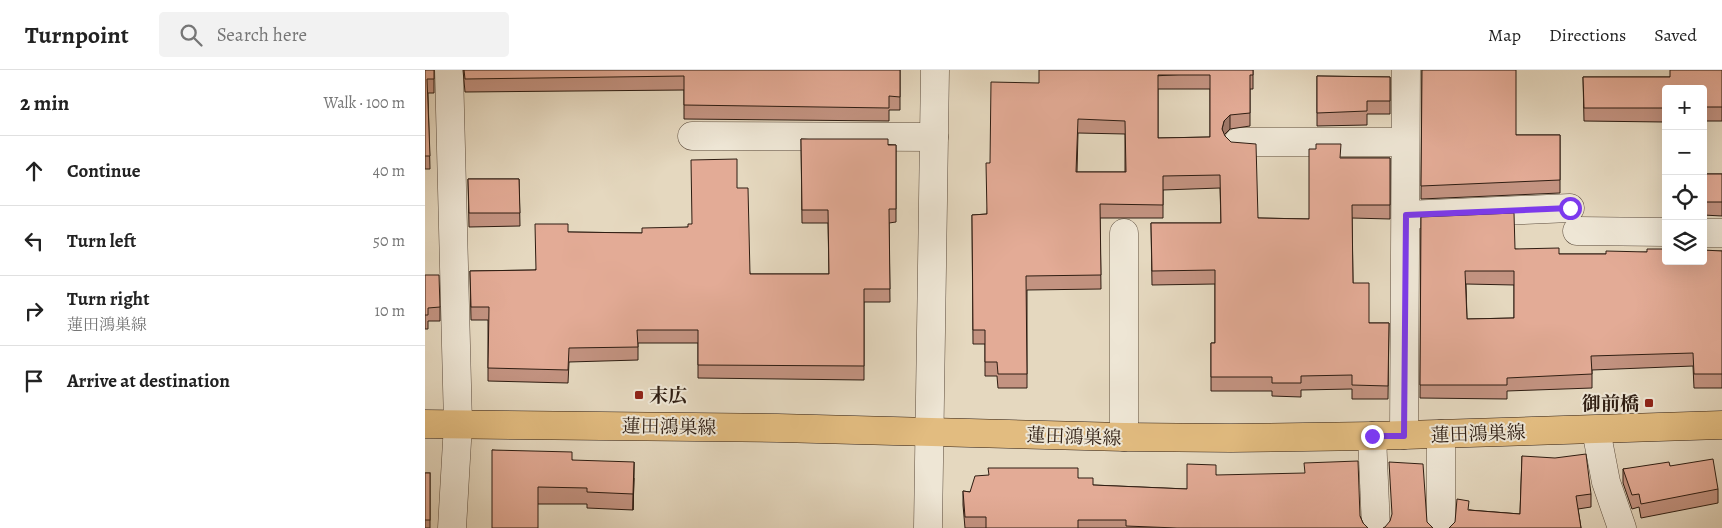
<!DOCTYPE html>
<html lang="en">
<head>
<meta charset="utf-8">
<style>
	:root { --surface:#fff; --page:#f2f2f2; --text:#222; --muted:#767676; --line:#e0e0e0 }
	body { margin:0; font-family:Alegreya,"Noto Serif JP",serif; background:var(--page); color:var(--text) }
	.controls { position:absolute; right:15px; top:15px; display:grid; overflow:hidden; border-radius:5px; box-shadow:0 5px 20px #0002 }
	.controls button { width:45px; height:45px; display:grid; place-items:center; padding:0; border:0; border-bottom:1px solid var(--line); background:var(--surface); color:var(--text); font:25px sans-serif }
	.stop { position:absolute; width:15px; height:15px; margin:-11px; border:4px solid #7c3aed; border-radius:50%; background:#fff }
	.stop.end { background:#7c3aed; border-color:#fff; box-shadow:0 1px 5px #0008 }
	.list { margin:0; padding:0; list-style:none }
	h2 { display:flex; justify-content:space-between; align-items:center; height:65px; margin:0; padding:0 20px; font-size:21px }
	h2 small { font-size:16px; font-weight:400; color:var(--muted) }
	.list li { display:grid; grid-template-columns:32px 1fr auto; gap:15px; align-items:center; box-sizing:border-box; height:70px; padding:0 20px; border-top:1px solid var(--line) }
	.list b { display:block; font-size:19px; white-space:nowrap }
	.list p { margin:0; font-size:16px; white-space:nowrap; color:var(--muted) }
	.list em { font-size:16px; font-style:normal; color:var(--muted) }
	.icon { flex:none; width:28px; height:28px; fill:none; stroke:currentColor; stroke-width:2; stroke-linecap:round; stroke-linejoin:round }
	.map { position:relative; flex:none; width:1297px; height:458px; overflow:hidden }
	header { display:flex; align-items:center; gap:30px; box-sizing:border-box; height:70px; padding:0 25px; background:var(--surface); border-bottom:1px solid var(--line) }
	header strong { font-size:24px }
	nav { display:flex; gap:28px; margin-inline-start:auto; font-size:18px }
	.search { width:350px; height:45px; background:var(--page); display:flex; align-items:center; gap:12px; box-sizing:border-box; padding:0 18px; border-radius:5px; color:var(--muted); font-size:19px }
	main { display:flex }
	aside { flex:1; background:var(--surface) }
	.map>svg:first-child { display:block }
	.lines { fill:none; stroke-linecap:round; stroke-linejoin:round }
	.minor-casing { stroke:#5c4c3d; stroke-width:29 }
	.major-casing { stroke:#2e1d12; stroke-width:29 }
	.minor { stroke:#eee6d5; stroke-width:28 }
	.major { stroke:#e2bc80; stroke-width:28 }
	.wall { fill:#c39381; stroke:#2e1d12; fill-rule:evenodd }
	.shaded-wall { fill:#9f7869; stroke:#2e1d12 }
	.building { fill:#e3ab96; stroke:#2e1d12; fill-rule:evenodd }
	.route { stroke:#7c3aed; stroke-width:6 }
	.poi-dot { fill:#8f2418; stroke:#eee6d5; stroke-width:2 }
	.labels { text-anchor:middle; stroke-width:4; stroke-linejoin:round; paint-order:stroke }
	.poi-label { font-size:19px; font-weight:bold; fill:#2e1d12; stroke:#eee6d5; text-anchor:start }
	.street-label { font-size:19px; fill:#2e1d12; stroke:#eee6d5 }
</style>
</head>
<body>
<header>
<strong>Turnpoint</strong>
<div class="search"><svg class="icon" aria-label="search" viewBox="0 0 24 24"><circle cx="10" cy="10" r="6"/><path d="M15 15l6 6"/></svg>Search here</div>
<nav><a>Map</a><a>Directions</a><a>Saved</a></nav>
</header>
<main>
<aside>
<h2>2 min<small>Walk · 100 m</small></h2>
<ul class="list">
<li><svg class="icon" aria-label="ahead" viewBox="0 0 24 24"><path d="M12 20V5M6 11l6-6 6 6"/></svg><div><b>Continue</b></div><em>40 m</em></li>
<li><svg class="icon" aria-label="left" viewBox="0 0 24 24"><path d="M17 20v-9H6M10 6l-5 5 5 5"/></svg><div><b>Turn left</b></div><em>50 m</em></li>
<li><svg class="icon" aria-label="right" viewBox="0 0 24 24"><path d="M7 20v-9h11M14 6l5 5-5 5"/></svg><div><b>Turn right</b><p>蓮田鴻巣線</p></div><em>10 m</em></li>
<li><svg class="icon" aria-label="arrive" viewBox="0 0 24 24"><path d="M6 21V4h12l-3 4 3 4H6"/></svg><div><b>Arrive at destination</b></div></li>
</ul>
</aside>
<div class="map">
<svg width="1297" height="458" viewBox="0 0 1297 458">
	<rect width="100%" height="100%" fill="#e5d8bf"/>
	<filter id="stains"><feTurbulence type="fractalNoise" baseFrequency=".004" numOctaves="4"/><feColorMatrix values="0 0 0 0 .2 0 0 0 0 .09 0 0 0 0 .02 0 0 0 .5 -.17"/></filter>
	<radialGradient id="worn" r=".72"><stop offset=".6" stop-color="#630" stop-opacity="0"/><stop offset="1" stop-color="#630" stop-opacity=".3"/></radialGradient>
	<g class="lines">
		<defs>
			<g id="minor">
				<polyline points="24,0 33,354 27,458"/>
				<polyline points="267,66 509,67"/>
				<polyline points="813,72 980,72"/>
				<polyline points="981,145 1145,138"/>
				<polyline points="1152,161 1241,162"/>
				<polyline points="1278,163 1297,163"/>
				<polyline points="1171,360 1181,412 1197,458"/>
				<polyline points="1016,364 1016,458"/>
				<polyline points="979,365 981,0"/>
				<polyline points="947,366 951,458"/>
				<polyline points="699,367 699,163"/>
				<polyline points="503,458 510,0"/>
			</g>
			<polyline id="major" points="0,354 353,358 699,367 806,368 947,366 1297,355"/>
		</defs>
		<!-- minor casing -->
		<use href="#minor" class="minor-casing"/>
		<!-- major casing -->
		<use href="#major" class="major-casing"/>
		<!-- minor -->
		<use href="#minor" class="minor"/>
		<!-- major -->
		<use href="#major" class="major"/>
	</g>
	<!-- wall -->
	<g class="wall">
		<polygon points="0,0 9,0 9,23 3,23 5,99 0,99"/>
		<polygon points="38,0 475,0 475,40 464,40 464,51 259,49 259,20 40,22"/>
		<path d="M828,0V19H825V56L805,59L799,65L833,148L884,149L916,88H965V149L927,148L928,213L944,253H964L963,329H927V319L876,320V327L847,326V321H786V273H790V214L727,215L726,153H796L795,118L738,120V148H675L676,219L602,220V318H573L572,306H560V274H548L547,145L562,144L565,93L614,13ZM733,19H785V67L733,68ZM653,63L700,64V102H652Z"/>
		<polygon points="997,0 1091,65 1135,65 1135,123 996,129"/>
		<polygon points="1297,0 1297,51 1278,51 1278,19 1241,19 1241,145 1238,144 1239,52 1159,51 1158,7 1245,7"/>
		<polygon points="892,6 965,7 965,44 942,44 942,55 892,56"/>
		<polygon points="376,69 471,75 471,152 464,153 465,232 439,232 439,310 273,308 273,273 213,273 213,290 144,292 143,313 63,311 63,250 46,250 45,201 110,200 143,162 217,163 263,157 267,154 312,118 325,204 404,204 403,153 377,153"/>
		<polygon points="1278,104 1297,104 1297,146 1278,145"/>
		<polygon points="43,109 94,109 95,156 44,157"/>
		<path d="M996,147L1090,179L1134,184H1181L1222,182L1297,181V318H1269L1268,296L1167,300V318L1082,321V329L995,328ZM1041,214L1089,215V248L1042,249Z"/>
		<polygon points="0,205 15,237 15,251 3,251 3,259 0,259"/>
		<polygon points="67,380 147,390 209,408 208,440 162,438 162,434 113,434"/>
		<polygon points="1097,386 1166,424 1166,437 1153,439 1156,458 1044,440 1095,444"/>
		<polygon points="1245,396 1293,419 1293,433 1216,448 1214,437 1207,439 1198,413 1198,399"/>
		<rect x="0" y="403" width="5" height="55"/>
		<polygon points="791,405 935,446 938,453 943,458 540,458 538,435 538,421 545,422 653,408 668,415 762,419"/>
	</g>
	<!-- shaded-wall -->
	<g class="shaded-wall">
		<polygon points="805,45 805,59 799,65 797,59 799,51"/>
		<polygon points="209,392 209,408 208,440 208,424"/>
	</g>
	<!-- building -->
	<g class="building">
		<polygon points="0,0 9,0 9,9 2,9 5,86 0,86"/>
		<polygon points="39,0 475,0 475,27 464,26 464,38 259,35 259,6 40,9"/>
		<path d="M614,0H828V5H825V43L805,45L799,51L797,59L800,66L806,72L831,74L833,148L884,149V79H891V74H916L915,88H965V135H927L928,213H944V253H964L963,316L927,315V305L876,306V313H847V307H786V273H790V200L727,201L726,153H796L795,105L738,106V135L675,134L676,205L601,206L602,304H573L572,292H560V260H548L547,145L562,144L561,93H565L566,12L614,13ZM733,5H785V67L733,68ZM653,49L700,51L701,102H651Z"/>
		<polygon points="997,0 1091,0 1091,65 1135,65 1135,110 996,116"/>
		<polygon points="1245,0 1297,0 1297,37 1278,37 1278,19 1241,19 1241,131 1238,131 1239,38 1159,38 1158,7 1245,7"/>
		<polygon points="892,6 965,7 965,31 942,31 942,41 892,43"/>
		<polygon points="376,69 463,69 463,75 471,75 471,139 464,139 465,219 439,219 439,296 273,295 273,260 212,260 213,277 144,278 143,300 63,298 64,237 46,237 45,201 111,200 110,154 143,154 143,162 217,163 217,158 263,157 263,154 267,154 266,90 312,89 312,118 323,118 325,204 404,204 403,140 377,140"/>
		<rect x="1278" y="104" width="19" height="28"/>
		<polygon points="43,109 94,109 95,143 44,143"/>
		<path d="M1089,143L1090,179L1134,178V184H1181V181L1222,182V179H1241V191H1278V180L1297,181V304H1269L1268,283L1166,286L1167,304L1082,308V315H995L996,147ZM1040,201H1089V248L1042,249Z"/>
		<polygon points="0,205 14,205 15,237 3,238 3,245 0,245"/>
		<polygon points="67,380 147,382 147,390 209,392 208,424 162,422 162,418 113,417 113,458 67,458"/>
		<polygon points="1161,384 1166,424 1151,426 1156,458 1024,458 1030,452 1032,429 1044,431 1043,440 1095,444 1097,386 1130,388"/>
		<polygon points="1288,389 1293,419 1216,434 1214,424 1207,425 1198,399 1244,392 1245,396"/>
		<polygon points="933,391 935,446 938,453 943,458 752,458 701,456 701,450 653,450 653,458 561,458 561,447 540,447 538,421 545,422 550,406 564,405 563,398 653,398 653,408 668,408 668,415 762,419 762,394 791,395 791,405 880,403 879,393"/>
		<polygon points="964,392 998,394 1002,452 1008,458 958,458 960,457 965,451 967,444"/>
		<rect x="0" y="403" width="5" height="47"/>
	</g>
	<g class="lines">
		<!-- route -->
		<polyline class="route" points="947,366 979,366 981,145 1145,138"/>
	</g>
	<!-- markers -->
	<g class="poi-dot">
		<rect x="209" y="320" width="10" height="10" rx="2.5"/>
		<rect x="1219" y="328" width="10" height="10" rx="2.5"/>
	</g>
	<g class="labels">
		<!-- poi labels -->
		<g class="poi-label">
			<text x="224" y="332">末広</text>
			<text x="1214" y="340" text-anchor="end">御前橋</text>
		</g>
		<!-- street labels -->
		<g class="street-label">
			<text transform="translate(244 356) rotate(1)" y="7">蓮田鴻巣線</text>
			<text transform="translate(1053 363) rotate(-2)" y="7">蓮田鴻巣線</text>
			<text transform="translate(649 366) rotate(2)" y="7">蓮田鴻巣線</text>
		</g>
	</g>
	<rect width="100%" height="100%" filter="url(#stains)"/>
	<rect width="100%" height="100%" fill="url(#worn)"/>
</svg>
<div class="controls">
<button>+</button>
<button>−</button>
<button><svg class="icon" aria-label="locate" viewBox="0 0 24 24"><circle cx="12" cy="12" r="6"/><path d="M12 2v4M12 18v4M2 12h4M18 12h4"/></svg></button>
<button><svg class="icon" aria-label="layers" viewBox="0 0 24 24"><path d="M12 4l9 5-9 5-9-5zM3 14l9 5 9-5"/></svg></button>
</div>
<div class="stop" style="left:1145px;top:138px"></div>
<div class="stop end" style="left:947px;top:366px"></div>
</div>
</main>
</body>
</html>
